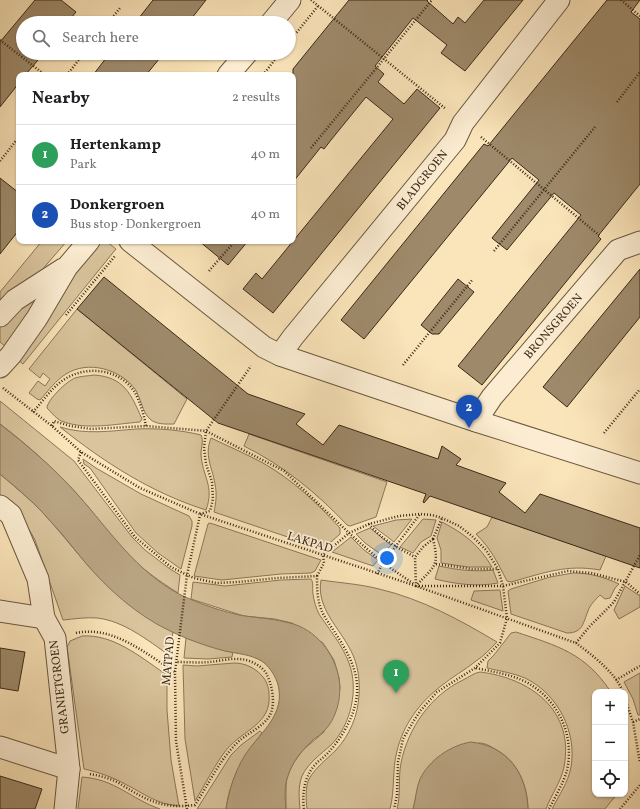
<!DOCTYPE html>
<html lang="en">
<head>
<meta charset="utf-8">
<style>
	:root { --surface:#fff; --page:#f6f6f6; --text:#202124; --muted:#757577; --line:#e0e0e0; --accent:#7c3aed }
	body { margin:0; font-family:Vollkorn,serif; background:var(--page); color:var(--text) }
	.controls { position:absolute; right:12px; bottom:12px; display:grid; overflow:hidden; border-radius:8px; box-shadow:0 1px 3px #0004 }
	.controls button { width:36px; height:36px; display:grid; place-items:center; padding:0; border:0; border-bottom:1px solid var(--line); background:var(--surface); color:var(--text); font:20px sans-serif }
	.you { position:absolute; left:387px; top:558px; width:14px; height:14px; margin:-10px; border:3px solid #fff; border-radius:50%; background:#1a73e8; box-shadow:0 0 0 6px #1a73e833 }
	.badge { display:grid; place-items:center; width:26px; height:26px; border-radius:50%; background:var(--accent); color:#fff; font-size:13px; font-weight:700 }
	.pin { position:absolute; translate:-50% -33px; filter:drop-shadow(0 1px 2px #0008) }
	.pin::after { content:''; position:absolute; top:21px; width:14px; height:12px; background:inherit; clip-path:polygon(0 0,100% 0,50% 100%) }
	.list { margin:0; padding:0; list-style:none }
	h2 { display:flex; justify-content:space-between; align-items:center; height:52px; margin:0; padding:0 16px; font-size:17px }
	h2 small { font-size:13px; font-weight:400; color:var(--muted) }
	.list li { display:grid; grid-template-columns:26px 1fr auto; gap:12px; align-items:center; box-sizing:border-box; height:60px; padding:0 16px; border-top:1px solid var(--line) }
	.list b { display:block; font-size:15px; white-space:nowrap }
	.list p { margin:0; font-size:13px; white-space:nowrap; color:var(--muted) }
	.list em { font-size:13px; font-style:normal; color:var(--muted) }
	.icon { flex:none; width:22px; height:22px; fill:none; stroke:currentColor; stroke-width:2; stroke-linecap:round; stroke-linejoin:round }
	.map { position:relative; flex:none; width:640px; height:809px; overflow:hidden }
	.search { position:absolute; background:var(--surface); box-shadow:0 1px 3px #0004; left:16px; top:16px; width:280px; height:44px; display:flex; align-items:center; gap:10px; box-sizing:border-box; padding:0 14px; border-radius:22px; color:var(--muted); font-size:15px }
	.panel { position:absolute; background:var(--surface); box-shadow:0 1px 3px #0004; left:16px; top:72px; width:280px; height:172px; border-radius:8px }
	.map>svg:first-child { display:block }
	.green { fill:#d9c49d; stroke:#8a765a }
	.water { fill:#b9a482; stroke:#867357 }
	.building { fill:#9e8a6b; stroke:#3a2917 }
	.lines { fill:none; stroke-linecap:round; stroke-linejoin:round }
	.street-casing { stroke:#6a5840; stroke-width:23 }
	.path { stroke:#3a2917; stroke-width:2.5; stroke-dasharray:1 2; stroke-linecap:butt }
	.street { stroke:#fcedd2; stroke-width:21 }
	.labels { text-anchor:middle; stroke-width:3.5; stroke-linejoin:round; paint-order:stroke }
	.street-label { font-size:12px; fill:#3a2917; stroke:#fcedd2 }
</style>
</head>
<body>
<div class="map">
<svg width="640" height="809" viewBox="0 0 640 809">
	<rect width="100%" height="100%" fill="#fae4b9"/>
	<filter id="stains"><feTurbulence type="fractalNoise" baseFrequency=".005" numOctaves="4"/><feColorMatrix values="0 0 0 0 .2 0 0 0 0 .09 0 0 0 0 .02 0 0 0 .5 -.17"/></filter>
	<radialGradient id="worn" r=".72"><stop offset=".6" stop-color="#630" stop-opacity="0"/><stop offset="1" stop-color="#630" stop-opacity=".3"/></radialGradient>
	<!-- green -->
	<g class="green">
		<polygon points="42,241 67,241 41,271 0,306 0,292"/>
		<polygon points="98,241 106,241 116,249 23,364 17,359 53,300"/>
		<polygon points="33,300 35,303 6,347 0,342 0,326 18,309"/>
		<path d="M77,309L187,399L174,424C167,424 156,425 150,419C142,412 141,398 135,389C120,369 88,360 66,374C56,380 48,391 40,400L37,399L29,393L38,381L45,386L50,379L43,373L40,378L29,369Z"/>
		<path d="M94,375C124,377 131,394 142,419L140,422C116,424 87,430 64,422C57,420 52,413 47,408C47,400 67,381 75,378C81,376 88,376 94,375Z"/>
		<path d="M0,401L74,461L132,537L145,550L170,569L180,575L178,593C159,581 141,568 125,552C108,534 94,512 77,494C53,468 28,445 0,424Z"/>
		<path d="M60,427C86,435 110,431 136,429C157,428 181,430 201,435C204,441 201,447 201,454C202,476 215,486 206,510C152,493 105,463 60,427Z"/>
		<path d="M249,434L387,482L376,517L350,526L347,525C317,493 284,466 244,446Z"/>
		<path d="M211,438C228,446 246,454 263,463C293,480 317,503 340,528V534L323,549L214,512C216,503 217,494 215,484C212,466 204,456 211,438Z"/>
		<polygon points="83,459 96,468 141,494 189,516 192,521 192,526 181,569 158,553 136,533 90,468 84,464"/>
		<path d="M0,474C15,487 30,499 43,513C58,529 71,546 85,562C110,591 139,614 173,632L169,655C147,640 124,621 97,618C86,617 74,619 63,620L35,540C26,522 14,512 0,498Z"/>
		<path d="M492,517L606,556L600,570C566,564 544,573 511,582L507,581C497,562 492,550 476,534L487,527Z"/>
		<polygon points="412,519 394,542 373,526 396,520"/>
		<polygon points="423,519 436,520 431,536 421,542 413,553 400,547"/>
		<path d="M442,522C465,534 479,545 492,567H468L441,563V550L437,538Z"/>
		<polygon points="209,523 213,524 321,560 315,571 311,573 281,574 222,580 194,576 208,524"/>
		<polygon points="370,528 391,545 382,555 365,543 356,534"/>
		<polygon points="351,537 364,550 378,560 373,566 332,552"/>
		<path d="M439,566C457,570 475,572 493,570L498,583C477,587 455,584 435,579Z"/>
		<path d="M573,573C590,573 604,577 619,584L615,588L610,598L605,599L600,595C595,600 590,605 588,611C583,623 583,633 567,633L511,614L508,591L511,589L550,577Z"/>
		<path d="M311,579C314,583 312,588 313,594C314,601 316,608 319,614C329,629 343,646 349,663C359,689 351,725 331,745C321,754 308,763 302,776C298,786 299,799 300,809H286V787L287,776L294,762L303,750L324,732L340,688L339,678L334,660L323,643L292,623L275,619L244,616L191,599L193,582L225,586L281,580Z"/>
		<path d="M321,580C341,583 360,584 379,589C422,599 460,620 497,642C490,649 484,656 476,661C465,670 452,677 441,686C420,702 403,725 397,751C392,770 395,790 390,809H307C306,800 305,787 309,779C316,767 327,759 336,750C350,735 358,715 359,695C360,680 358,664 351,651C339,627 316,608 321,580Z"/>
		<polygon points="625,586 640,596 640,607 619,619 614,610"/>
		<polygon points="500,590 503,611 471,600 474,591"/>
		<path d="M516,632C558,646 585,653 611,692H595V794H617L605,809H552C559,795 568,783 571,767C577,732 558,694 525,678C513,673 500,671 487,668L488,661L494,655L511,633Z"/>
		<path d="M82,636C113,634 139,656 164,673L167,680V710L171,760L179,806C156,804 145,794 125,784C112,777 98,772 84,769L67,647L70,641Z"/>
		<polygon points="186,638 226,651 233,652 232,657 208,659 184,658"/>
		<path d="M234,663C245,663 256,668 263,677C267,682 269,688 269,694C272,724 243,730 227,749C215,764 205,785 195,801L185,739L183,665L197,666Z"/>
		<path d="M480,672C530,678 575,710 564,767C561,782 551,795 546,809H528C527,783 517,760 493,748C489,745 484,743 479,743L430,765L420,780L413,809H397C401,794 398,778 401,763C408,728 431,695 463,680C469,677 474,673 480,672Z"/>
		<polygon points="640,673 640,715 638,715 633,699 624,682"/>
		<path d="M260,731L262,733C244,756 230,779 226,809H197L231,755L241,745Z"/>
		<path d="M82,777C115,779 131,799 160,809H78Z"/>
	</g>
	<!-- water -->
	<g class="water">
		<path d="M0,424C28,446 55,469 78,495C110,531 136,571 179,594C197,603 226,613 245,616C260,618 275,619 290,623C315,629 335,653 339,679C342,696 337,719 323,732C320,735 317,737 314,739C303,749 292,762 288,776C284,786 285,798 286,809H226C229,790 235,771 245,755C258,735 283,717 279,690C278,680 271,668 263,662C251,654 238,654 225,651C201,645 176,635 155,623C128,607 104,585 84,561C73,548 63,534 51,522C36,504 18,489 0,474Z"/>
		<path d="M471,742C508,746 527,774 528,809H413C416,799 416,788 420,779C429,760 451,745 471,742Z"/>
	</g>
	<!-- building -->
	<g class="building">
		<polygon points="35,0 61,0 76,12 67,23 23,23 23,53 44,53 26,74 19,75 19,83 0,107 0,42"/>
		<polygon points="153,0 206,0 188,23 135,23"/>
		<polygon points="349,0 428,0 427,1 453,24 458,17 465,23 484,0 523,0 465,71 441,53 447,45 413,18 375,66 384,74 378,82 404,104 417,89 440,108 273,313 243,289 256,273 262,279 393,119 366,97 331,140 324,149 321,147 293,182 293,69"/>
		<polygon points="607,0 640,0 631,12 640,19 640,184 598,236 601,239 482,385 458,366 581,215 554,193 507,250 493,239 492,238 539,180 512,158 364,339 341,320 484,144 488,146"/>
		<polygon points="110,53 164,53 146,75 93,75"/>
		<polygon points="0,178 19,193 19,230 0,254"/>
		<polygon points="199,241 248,241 228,265"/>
		<polygon points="640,269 640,317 567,407 543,387"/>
		<polygon points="104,277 248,394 305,414 296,424 323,445 339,425 438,459 442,446 461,459 456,465 506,483 499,492 525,513 540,494 640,528 640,568 430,496 424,503 423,502 426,494 218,423 77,309"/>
		<polygon points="458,279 474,292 439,334 432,334 421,325"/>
		<polygon points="0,648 25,652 18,691 0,688"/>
		<polygon points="0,776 42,789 35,809 0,809"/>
	</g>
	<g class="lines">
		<defs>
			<g id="street">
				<polyline points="271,23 290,0"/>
				<polyline points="228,75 247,53"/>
				<polyline points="130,241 264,347 280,355 476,421 640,473"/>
				<polyline points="0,316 15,300 63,269"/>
				<polyline points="280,355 293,337 455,140 463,123 559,0"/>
				<polyline points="0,367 11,355 37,318 67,267 89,241"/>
				<polyline points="476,421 492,397 618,250 640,242"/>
				<polyline points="0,506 11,515 38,579 44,618 55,638 69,769 65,809"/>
				<polyline points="0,611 44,618"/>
				<polyline points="0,747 69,769"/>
			</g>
		</defs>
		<!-- street casing -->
		<use href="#street" class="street-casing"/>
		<!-- path -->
		<g class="path">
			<polyline points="311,0 446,109"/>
			<polyline points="621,0 640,16"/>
			<polyline points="108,23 120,8"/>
			<polyline points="0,40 45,75"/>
			<polyline points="289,42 318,6"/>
			<polyline points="67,75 84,53"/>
			<polyline points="263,75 280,53"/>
			<polyline points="617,102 640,72"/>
			<polyline points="481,137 600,236"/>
			<polyline points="311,148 432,0"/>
			<polyline points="0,161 19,137"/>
			<polyline points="494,251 595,127"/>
			<polyline points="209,271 235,241"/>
			<polyline points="66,315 115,256"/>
			<polyline points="403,365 473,279"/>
			<path d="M3,388L52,426L81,452L140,488L200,514L416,586L576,643C592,655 616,673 623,692"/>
			<path d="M33,412C43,401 52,387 65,379C87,365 119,369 134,391C140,401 144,415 146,426"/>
			<polyline points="52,426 54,421 70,426 91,429 146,426 206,431 284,471 349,533 383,563 414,584"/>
			<polyline points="604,433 640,389"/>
			<path d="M81,452L78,460L135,537L171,567L187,575L194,578L216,583L238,582L277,578L317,576C317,587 317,599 321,609C323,615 327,620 330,625C344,646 359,668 357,694C355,716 342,738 327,754C323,758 318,761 314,766C304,778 302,794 304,809"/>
			<polyline points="200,514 210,511 213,499 212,482 206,464 204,448 206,431 251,366"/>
			<path d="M369,524C381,539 398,548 415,557"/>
			<path d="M433,539C440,567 434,566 416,586L415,557L423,547Z"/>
			<polyline points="433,539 442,518"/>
			<polyline points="436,564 472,569 498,569"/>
			<polyline points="377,574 383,563 420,514"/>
			<polyline points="317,576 324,563 323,555 349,533 369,524 399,516 420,514 432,515 442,518 459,526 472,536 486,550 498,569 503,586 507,618 500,643 475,668 437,692 421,710 413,722 403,739 398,762 397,795 394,809"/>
			<polyline points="419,586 503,586 568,571 591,573 626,582 640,594"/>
			<path d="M76,633C113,625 146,654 175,672"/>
			<polyline points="576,643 589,627 614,602 640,555"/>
			<path d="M476,668C493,672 510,674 526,682C558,699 575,735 567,770C564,782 555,797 549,809"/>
			<polyline points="616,680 640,666"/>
			<polyline points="625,699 633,722 640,763"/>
			<polyline points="633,722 640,719"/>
			<path d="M90,774C101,776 113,779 122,785C148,801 163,809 195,805C208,785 219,761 236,744C245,734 264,727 270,715C276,703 272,684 266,673C262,667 254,662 246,660C234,657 221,661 210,662C199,663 188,662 176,662"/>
			<polyline points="187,809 176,741 175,672 187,575 200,515"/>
			<polyline points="620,809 640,785"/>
		</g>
		<!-- street -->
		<use href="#street" class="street"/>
	</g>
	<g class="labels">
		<!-- street labels -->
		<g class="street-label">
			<text transform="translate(422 180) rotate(-51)" y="4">BLADGROEN</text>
			<text transform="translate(553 326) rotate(-49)" y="4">BRONSGROEN</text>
			<text transform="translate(310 542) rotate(17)" y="4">LAKPAD</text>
			<text transform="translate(168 661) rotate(-85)" y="4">MATPAD</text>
			<text transform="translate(59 687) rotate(-97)" y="4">GRANIETGROEN</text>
		</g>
	</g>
	<rect width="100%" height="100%" filter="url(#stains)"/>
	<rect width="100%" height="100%" fill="url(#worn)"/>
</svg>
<div class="controls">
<button>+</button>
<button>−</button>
<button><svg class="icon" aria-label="locate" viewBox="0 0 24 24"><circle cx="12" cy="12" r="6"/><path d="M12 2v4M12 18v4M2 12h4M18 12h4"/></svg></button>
</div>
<div class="you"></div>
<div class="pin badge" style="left:396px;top:693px;background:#2e9e5b">1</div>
<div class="pin badge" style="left:469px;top:428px;background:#1a4fb4">2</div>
<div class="search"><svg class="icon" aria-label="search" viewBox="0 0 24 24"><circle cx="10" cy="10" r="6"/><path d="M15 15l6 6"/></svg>Search here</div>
<section class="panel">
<h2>Nearby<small>2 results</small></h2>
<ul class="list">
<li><span class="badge" style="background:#2e9e5b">1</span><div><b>Hertenkamp</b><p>Park</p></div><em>40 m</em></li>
<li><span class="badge" style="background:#1a4fb4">2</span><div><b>Donkergroen</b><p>Bus stop · Donkergroen</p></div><em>40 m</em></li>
</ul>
</section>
</div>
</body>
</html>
